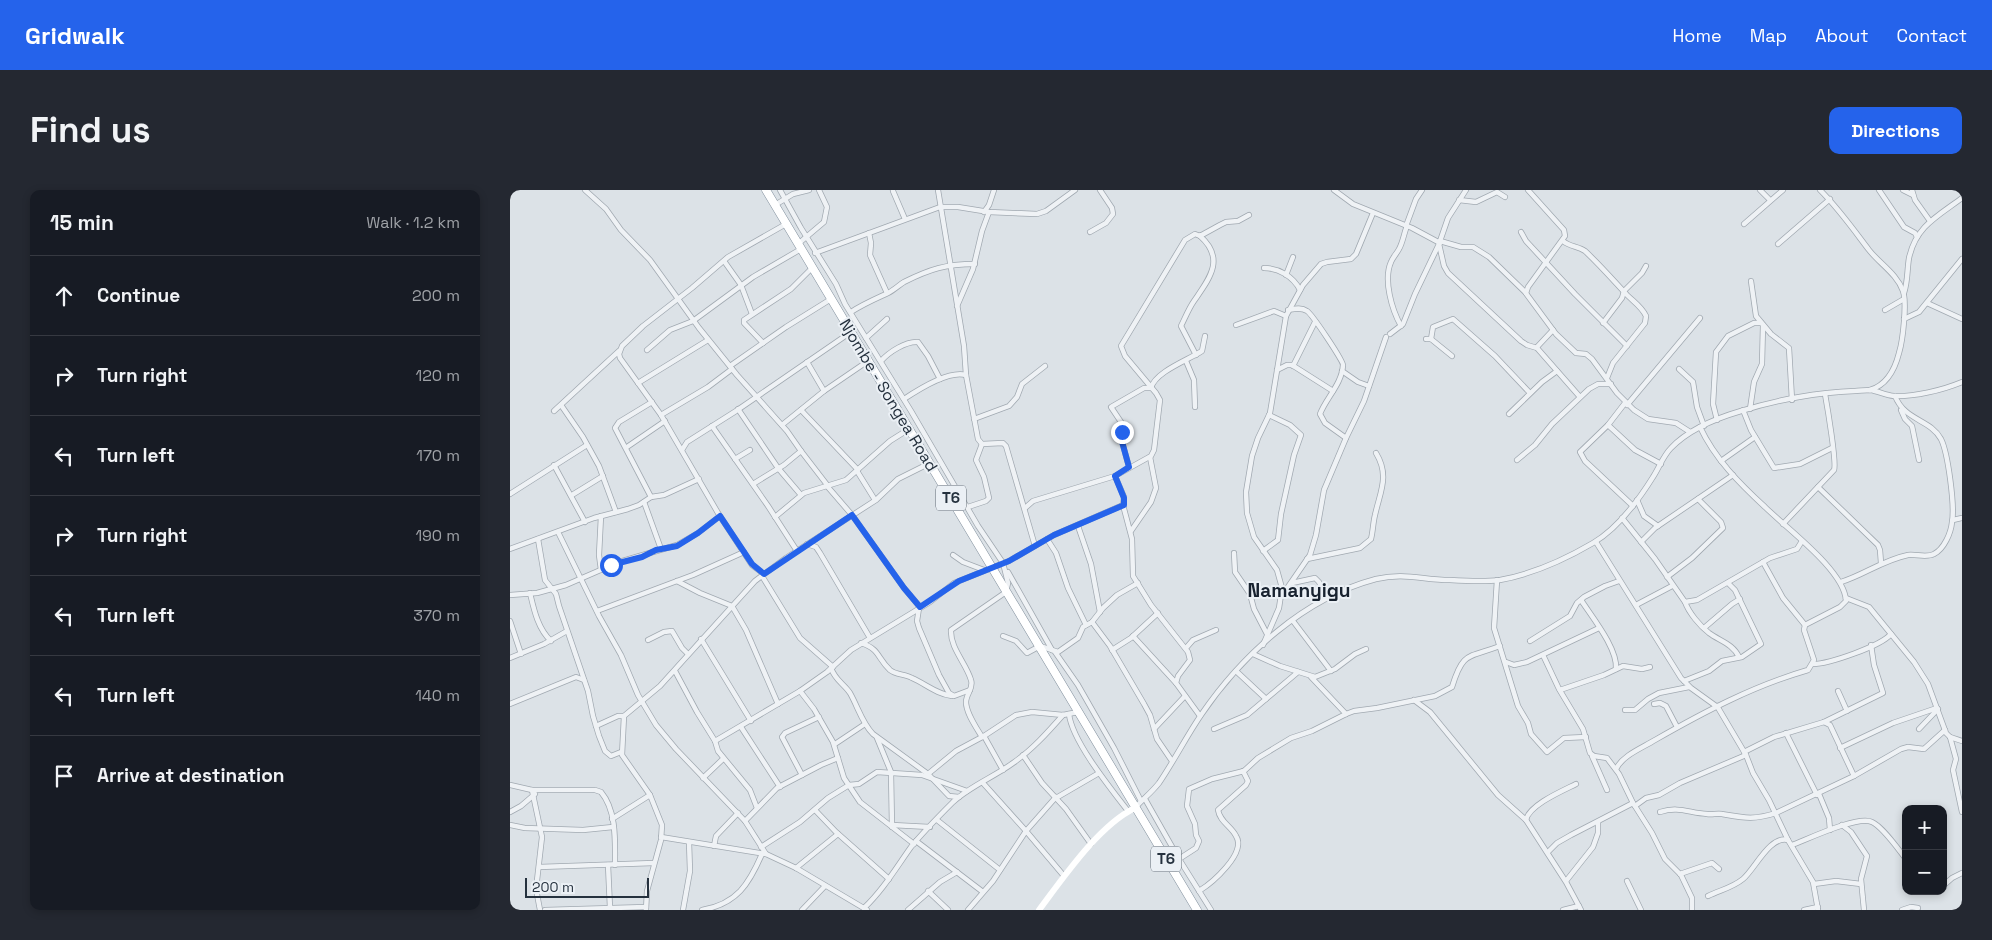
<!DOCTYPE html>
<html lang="en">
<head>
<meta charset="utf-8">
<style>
	:root { --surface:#171b24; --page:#242831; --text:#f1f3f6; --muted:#9ea1a6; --line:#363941; --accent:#2563eb }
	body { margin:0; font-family:"Space Grotesk",sans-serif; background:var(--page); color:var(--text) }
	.controls { position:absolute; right:15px; bottom:15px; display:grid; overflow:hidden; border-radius:10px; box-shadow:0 2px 8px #0003 }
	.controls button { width:45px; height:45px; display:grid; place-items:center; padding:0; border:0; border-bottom:1px solid var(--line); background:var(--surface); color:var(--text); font:25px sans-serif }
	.scale { position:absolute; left:15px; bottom:12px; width:124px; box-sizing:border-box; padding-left:5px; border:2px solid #25313e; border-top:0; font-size:14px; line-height:18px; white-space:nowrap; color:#25313e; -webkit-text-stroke:4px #ebf0f5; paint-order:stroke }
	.stop { position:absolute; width:15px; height:15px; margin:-11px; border:4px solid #2563eb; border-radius:50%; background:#fff }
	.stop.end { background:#2563eb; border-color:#fff; box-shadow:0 1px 5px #0008 }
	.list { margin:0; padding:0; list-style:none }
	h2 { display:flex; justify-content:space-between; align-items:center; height:65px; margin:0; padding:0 20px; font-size:21px }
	h2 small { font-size:16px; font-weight:400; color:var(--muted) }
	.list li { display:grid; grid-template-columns:32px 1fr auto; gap:15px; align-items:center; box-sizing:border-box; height:80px; padding:0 20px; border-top:1px solid var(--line) }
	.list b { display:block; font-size:19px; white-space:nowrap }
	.list em { font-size:16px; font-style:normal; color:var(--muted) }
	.icon { flex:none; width:28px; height:28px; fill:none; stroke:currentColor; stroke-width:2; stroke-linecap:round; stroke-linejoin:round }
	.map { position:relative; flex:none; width:1452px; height:720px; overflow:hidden; border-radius:10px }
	header { display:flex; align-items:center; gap:30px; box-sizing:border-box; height:70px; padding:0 25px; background:var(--accent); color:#fff }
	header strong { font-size:24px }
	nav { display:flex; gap:28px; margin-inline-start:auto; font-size:18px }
	.intro { display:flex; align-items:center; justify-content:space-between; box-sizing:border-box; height:120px; padding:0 30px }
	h1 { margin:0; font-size:35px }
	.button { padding:12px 22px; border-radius:10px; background:var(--accent); color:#fff; font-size:18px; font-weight:700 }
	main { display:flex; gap:30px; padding:0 30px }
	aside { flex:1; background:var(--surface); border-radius:10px; box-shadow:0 2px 8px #0003 }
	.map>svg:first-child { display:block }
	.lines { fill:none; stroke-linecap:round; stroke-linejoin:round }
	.street-casing { stroke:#a1a9b1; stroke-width:6 }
	.highway-casing { stroke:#83919e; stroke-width:9 }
	.street { stroke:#eff2f5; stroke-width:4.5 }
	.secondary { stroke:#fff; stroke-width:6 }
	.highway { stroke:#fff; stroke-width:8 }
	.route { stroke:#2563eb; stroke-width:6 }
	.labels { text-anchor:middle; stroke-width:4; stroke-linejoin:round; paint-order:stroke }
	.shield { fill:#ebf0f5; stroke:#606a75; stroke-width:1 }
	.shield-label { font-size:15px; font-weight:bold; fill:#25313e }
	.street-label { font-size:16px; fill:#25313e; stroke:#ebf0f5 }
	.quarter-label { font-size:19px; font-weight:bold; fill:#18222f; stroke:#ebf0f5 }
</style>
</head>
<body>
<header>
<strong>Gridwalk</strong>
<nav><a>Home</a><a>Map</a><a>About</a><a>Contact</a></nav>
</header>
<div class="intro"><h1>Find us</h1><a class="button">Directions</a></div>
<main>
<aside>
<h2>15 min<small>Walk · 1.2 km</small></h2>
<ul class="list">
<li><svg class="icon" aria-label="ahead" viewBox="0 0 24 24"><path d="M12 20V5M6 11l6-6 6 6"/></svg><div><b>Continue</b></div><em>200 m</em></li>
<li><svg class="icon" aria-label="right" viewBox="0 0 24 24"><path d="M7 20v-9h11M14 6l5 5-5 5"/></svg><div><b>Turn right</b></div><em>120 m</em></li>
<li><svg class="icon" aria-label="left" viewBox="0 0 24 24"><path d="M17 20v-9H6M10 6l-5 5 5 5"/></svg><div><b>Turn left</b></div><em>170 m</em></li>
<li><svg class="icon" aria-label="right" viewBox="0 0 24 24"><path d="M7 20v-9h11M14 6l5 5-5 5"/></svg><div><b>Turn right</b></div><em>190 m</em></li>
<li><svg class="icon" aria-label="left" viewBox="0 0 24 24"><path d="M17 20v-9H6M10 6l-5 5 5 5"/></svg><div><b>Turn left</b></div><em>370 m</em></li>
<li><svg class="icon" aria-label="left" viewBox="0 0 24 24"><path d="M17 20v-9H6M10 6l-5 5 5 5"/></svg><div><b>Turn left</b></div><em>140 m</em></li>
<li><svg class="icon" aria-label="arrive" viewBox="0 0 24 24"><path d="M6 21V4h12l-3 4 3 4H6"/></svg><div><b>Arrive at destination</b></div></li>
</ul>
</aside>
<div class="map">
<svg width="1452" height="720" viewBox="0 0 1452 720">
	<rect width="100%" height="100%" fill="#dce2e7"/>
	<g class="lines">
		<defs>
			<g id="street">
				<polyline points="75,0 96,19 111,40 140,70 189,138 227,185 277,241 291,261 318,296"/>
				<path d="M270,0L291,38L326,94L335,114L401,221L468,336L493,373L498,393L496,402L441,440C440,458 456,473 461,490C464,498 456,504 456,512C456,523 466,537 472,547"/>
				<polyline points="428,0 454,156 456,185 468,249 472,254 493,253 496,256 525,356"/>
				<polyline points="824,0 843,14 902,38 930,53"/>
				<polyline points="1250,0 1260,10"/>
				<path d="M1310,0C1329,19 1343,39 1359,60C1370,74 1387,84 1393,101C1397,113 1393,150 1389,163C1385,179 1377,195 1360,200"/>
				<polyline points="1369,0 1394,37 1405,43 1407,47"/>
				<polyline points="1393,0 1403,5"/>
				<polyline points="1402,0 1405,10 1420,31"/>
				<polyline points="383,1 395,29"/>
				<polyline points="949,10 966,12 987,2 995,7"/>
				<polyline points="265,15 283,4 299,0"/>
				<polyline points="474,22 479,15 484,0"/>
				<polyline points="1234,34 1273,0"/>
				<polyline points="896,36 906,9 912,0"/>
				<polyline points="580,42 596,33 603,24 602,18 590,0"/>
				<polyline points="1011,42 1016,51 1065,104 1117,156"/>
				<polyline points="359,43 361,53 360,65 377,103"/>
				<polyline points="930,51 951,57 963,57 979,67 1015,102 1046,144 1066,163 1076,164 1082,169 1107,203 1124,220 1138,229 1166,233 1180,242"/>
				<path d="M1053,51C1060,57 1068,56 1075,61C1090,75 1103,90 1117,105C1124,112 1132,117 1136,126L1135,133L1103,173L1097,188"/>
				<polyline points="288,54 314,32 317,17 309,0"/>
				<polyline points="929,54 934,76 938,83 1011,151 1017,155 1027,158 1070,207"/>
				<polyline points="1268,54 1320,9"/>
				<polyline points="305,63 430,17 448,17 479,22 527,24 536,21 565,0"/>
				<polyline points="214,71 231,95 242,124"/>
				<path d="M754,78C768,78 783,86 790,100"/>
				<polyline points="776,85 783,67"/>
				<polyline points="1241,91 1246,126 1261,144 1279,158 1282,210"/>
				<polyline points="1016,103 1018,97 1055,46 1054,40 1018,0"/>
				<path d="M1394,103C1398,91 1397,80 1399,68C1406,36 1428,26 1452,8"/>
				<polyline points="1417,113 1452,129"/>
				<polyline points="447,116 463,79 472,41 479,22"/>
				<path d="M778,120C784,119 791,117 797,121C802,124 834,172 833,175C832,194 816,208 810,224L815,233L836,248"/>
				<polyline points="1375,120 1394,109"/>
				<path d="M341,122C353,114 365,109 378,103C384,100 389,95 394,92C420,79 436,74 465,74"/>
				<polyline points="1394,129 1409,122 1452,69"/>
				<polyline points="1093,133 1112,108 1114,101 1132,83 1136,76"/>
				<polyline points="726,135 764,121 776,126"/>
				<path d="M891,136C882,120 873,90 881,72C883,67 887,63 889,59C893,52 894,43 897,36"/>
				<polyline points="880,144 893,134 905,104 929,54 938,28 956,0"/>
				<polyline points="356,148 377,129"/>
				<polyline points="916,149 921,149 923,137 943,129 985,166 1020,203"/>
				<polyline points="921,149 942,166"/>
				<polyline points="253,153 234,133 234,130 281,99 302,78"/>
				<polyline points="1027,157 1043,140"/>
				<polyline points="137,160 160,140 183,131 243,87 291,59"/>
				<path d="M686,165L671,136C675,128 679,118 684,111C699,89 716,69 690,46"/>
				<path d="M371,171C379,162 396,151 408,152L418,166L430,189"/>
				<polyline points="676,171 684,190 685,217"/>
				<polyline points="297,172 314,201"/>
				<polyline points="220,176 276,137 321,109"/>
				<polyline points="783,176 805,132"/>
				<polyline points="1169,179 1183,192 1187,217 1194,236"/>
				<polyline points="767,180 777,175 782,175 823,201"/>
				<polyline points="832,181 848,192 859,196"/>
				<polyline points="128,193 198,150"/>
				<path d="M394,209C409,199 439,180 456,185"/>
				<polyline points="1115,213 1098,235 1070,262 1075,271 1123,316"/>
				<polyline points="51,215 73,247 89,276 106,322"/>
				<polyline points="1117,215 1190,128"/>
				<polyline points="228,219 268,278 291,305"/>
				<polyline points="1240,219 1244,192 1252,174 1253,135"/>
				<polyline points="291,220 348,280"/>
				<polyline points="1233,220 1241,240 1264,278 1290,274 1322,258"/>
				<polyline points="1391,220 1395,229 1402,236 1409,270"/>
				<polyline points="44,221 109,161"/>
				<polyline points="999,224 1032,192 1047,181"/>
				<polyline points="151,225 198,197 222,179"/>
				<polyline points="464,229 499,216 507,207 512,194 535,176"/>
				<polyline points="1207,230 1203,214 1206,162 1218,146 1244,133 1251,133"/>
				<polyline points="272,235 314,201 358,171"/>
				<polyline points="1098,235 1125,260 1151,274"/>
				<polyline points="202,236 258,316 287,361"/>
				<polyline points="117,257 155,231"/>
				<polyline points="172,260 177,252 226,221 341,142"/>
				<polyline points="225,269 240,260"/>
				<polyline points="1007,270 1025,255 1042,234 1079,199 1088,194 1101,194"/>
				<polyline points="1211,271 1245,247"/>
				<polyline points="44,275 75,332"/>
				<path d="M619,277L611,248V232L601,217L634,198H641C645,182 678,170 692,161L695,146"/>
				<polyline points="347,281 365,310"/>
				<polyline points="605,286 614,307 613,315 622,349 623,386 641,415 678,462 680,470 668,486 666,493 690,526"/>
				<polyline points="243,294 274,275 291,261"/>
				<polyline points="317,296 342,325"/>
				<polyline points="1308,297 1368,355 1370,360 1371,373"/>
				<polyline points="0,304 77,255"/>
				<polyline points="62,305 93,286"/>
				<polyline points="141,307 105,238 109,232 142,212"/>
				<polyline points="1127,310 1134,326 1148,336"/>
				<polyline points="134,312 151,359"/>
				<polyline points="458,317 476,311 479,308 474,287 466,270 472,254"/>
				<polyline points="515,318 523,311 605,286 641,266 644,260 650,210 646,203 615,166 611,156 675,50 685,44 690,46 710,35 716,32 728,31 739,25"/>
				<polyline points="342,325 394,398 410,417"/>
				<polyline points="265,327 294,303 336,290 380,251 399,239"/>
				<polyline points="1112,328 1145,369 1175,412 1187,410 1260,368 1287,359 1292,351"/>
				<polyline points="1443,330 1452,328"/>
				<path d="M1273,334L1324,280C1327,274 1317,215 1315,204"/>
				<polyline points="568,336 581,374 590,422"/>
				<polyline points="621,341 641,312 646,298 640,267"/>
				<polyline points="48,342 89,426 111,465 128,505 146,535 166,559 235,631 256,664 286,678 357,720"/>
				<polyline points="28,349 35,390 46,404 49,416 78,501 83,526 89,546 95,561 101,566 111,562"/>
				<polyline points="537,349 546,363 558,398 576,435"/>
				<polyline points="1086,352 1171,488 1181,498 1206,516"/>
				<polyline points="1131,352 1145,338 1223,285"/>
				<polyline points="297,354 306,357 310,363 360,448"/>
				<polyline points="0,359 84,328 118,319 129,315 141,307 154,305 189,289"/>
				<polyline points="753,361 768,350 771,324 784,265 791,245 780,235 759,225"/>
				<polyline points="724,363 725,382 740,404 744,419 757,444"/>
				<polyline points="443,365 453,372 474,380"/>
				<path d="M797,369L850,358L861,349C863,341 863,333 865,325C870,302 880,286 866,263"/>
				<polyline points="1253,372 1273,408 1295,435"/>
				<polyline points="91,380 89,365 91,326"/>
				<polyline points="498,382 542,460"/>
				<polyline points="254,384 242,375 208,323 151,225 110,168 109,164 112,156 133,136 182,98 218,67 276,34"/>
				<polyline points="252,386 290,448 323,477"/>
				<polyline points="1157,387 1182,368 1213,338 1211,332 1188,309"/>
				<polyline points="987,390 984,438 1008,516 1018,533 1021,544 1037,562 1054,548 1076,547"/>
				<polyline points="167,391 190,403 222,416 236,440 268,514"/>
				<path d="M1331,392C1354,385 1373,370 1398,365C1406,364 1417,368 1424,364C1434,359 1441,343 1442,332C1445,316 1438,263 1431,249C1420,229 1395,231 1385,206"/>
				<polyline points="782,393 805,388 809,392 817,409"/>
				<path d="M20,403C24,420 28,439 41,451"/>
				<polyline points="0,405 27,403 56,395 109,372 167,355 188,343 210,326"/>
				<polyline points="771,407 800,365 806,345 814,300 836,248 854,211 876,147"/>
				<polyline points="1336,408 1359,417 1404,472 1418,494 1436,543 1440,547 1446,569 1443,580 1452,622"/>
				<path d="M1071,410C1082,427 1108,459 1106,479"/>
				<path d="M1175,412C1179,423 1190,436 1199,443C1210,451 1223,454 1229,467"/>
				<polyline points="1126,415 1162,396"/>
				<polyline points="409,418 407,431 409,438 429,485 439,503 444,506 460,500"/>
				<polyline points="87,421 183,385 234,362"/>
				<polyline points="0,431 11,464"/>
				<polyline points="783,431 821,481"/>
				<polyline points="582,432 600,456 634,514 640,525 647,549 662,571"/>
				<polyline points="1194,438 1222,414 1230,409"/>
				<polyline points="493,446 506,451 517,463 530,456 548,462 568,448 573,437 582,432 593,418 607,405 628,393"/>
				<polyline points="623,446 666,493"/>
				<polyline points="191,449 241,531"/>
				<polyline points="138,450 154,442 162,441 172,458 178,464"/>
				<polyline points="1020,451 1060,426 1067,413 1074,407 1095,396 1109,391"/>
				<path d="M351,453C370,459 367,468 380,480C386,485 395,484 402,488C416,494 426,504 442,506"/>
				<polyline points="753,455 769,418 772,398 767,380 744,347 737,323 736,302 742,266 748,248 760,223 776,126 793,95 811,74 817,72 841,69 846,64 863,23"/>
				<polyline points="676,458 683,450 706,440"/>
				<polyline points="602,460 621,448 648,423"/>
				<polyline points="545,462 568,495 604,558 631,611"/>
				<polyline points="743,464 770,476 805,487 825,479 845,464 856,459"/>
				<polyline points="1033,465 1049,499 1073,539 1080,563 1084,566 1097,568 1109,584 1123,613 1142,643 1155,669 1171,685 1182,708 1182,720"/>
				<polyline points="0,468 34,454 57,441"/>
				<polyline points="996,472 1004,475 1017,472 1089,438"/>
				<path d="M1303,474C1319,474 1371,456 1381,444"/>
				<path d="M321,478C325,490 334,494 340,503C348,517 352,533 363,544L418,584L439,606L449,607"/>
				<polyline points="165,481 187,522 205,551 208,561 240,600 247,618"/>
				<polyline points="726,481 756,509"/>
				<polyline points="801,487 836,524"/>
				<polyline points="1174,491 1199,481 1212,471 1232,467 1251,454 1225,400 1218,393"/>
				<polyline points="1050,500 1094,485 1113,476 1132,479 1140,477"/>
				<polyline points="290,501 304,519 323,552 334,588 350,612 404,654"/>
				<polyline points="1328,501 1337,521"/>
				<polyline points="904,510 920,522 988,605 1016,630 1056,692 1071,720"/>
				<polyline points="0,514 66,487 74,490"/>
				<polyline points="1144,514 1150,513 1156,516 1167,537"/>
				<polyline points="1207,516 1236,565 1243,583 1259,610 1278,650 1303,692 1308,720"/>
				<polyline points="1115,520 1125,520 1138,509 1149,503 1179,497"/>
				<path d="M559,524C562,551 601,599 618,621"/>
				<polyline points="1314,532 1373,503 1364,475 1361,455"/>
				<polyline points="86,536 108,526 114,526"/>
				<polyline points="231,537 270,597"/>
				<polyline points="644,539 675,506"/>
				<polyline points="704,539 737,525 788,482"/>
				<polyline points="1409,539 1428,519"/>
				<polyline points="1276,543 1307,605"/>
				<polyline points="474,546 493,580"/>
				<polyline points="1440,547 1452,551"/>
				<polyline points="367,548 381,582 382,637"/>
				<polyline points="205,551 290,501 317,482 341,460 420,412 444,393 499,371 544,345 613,315"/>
				<polyline points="325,554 355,534"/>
				<polyline points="1330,558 1383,533 1427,518"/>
				<polyline points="1234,562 1264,547 1314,532 1320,535 1344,586"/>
				<polyline points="513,565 532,593 556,619 581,654"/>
				<polyline points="1082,566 1097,600"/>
				<path d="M1106,579C1113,565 1132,558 1145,550C1194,522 1243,496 1298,480L1304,470L1294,440L1295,435L1330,417L1336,411C1335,381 1276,338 1255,317C1230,294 1205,269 1190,237"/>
				<polyline points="418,584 446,561 474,546 506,525 522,522 553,525 568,522"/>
				<polyline points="292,585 272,547 275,543 309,527"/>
				<polyline points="193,588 213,569"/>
				<polyline points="473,593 516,641"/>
				<path d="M0,595L22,600H85L91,602C107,621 105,652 105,675"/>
				<polyline points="22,600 32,647 26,699 30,720"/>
				<polyline points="1309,604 1319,628 1320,640"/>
				<polyline points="546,608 589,583"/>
				<polyline points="635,609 669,669 701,720"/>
				<polyline points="1125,616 1136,608 1149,605 1170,593 1236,565"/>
				<path d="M625,618C633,609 642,602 649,593C664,571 676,547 691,525C732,465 794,408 866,389C895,382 912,390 940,390C956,391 975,392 990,390C1023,384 1054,370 1083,353C1107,339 1128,311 1143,287C1149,278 1153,266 1161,258C1179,239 1207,228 1231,221C1266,210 1309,202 1345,201C1349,201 1355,200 1360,200C1368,201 1375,205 1384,206C1404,207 1433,200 1452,192"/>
				<polyline points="305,620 326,642 379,689"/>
				<polyline points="0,622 11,616 25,604"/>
				<path d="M1150,622C1169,616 1179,623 1197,624C1202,625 1207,623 1212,624C1235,628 1244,630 1266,623"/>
				<polyline points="1266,623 1344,586 1391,559 1398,557 1414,559 1435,540"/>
				<polyline points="102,629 140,605"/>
				<polyline points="427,630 490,680"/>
				<path d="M1016,630C1019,615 1052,601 1066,594"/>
				<polyline points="235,631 267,598 311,575 328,568"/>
				<polyline points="0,635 15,638 73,640 103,637"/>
				<polyline points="382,635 420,637"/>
				<polyline points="1332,635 1341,642 1357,666 1351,689 1354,720"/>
				<polyline points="516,641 554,686"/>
				<polyline points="151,647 256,664"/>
				<polyline points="406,651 473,702"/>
				<path d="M1282,655C1298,649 1348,625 1362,632C1373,637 1388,659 1396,669"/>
				<polyline points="204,656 206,646 228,623"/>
				<polyline points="251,657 290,632 318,608 339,595 349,594 367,582 412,585 457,601"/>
				<polyline points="1038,662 1047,653 1061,645 1123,613"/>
				<path d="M669,669L686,658L689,651L686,645L685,634L677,616L679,599L702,589L734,581L748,568L781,548L802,541L836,524L844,521L867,518L925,506L942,497C953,461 958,468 990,456"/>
				<polyline points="98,675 100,718"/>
				<polyline points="29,677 144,673"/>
				<polyline points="286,678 328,644"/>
				<polyline points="1170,684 1202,673 1209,679"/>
				<polyline points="1056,691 1083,657 1088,643 1088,632"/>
				<polyline points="1117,691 1131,720"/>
				<polyline points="1304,694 1326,691 1351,694"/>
				<polyline points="1433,696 1442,688 1452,683"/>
				<polyline points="418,701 438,720"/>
				<path d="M689,701C702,693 737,663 726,646C721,636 710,632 708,620L736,595L738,591L733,581"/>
				<polyline points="1422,701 1427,701"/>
				<path d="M1198,706C1210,700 1222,698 1233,689C1245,679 1260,645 1278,650"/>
				<path d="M354,718C373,700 386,678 401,657C413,642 429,626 443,612C460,596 484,587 503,573C522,560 538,542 553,525"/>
				<polyline points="35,720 136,717"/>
				<polyline points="136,720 137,701 151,650 152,635 140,605 112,565 114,526 150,496 245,391 276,368 366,310 388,289 420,273"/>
				<polyline points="173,720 180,681 179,652"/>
				<path d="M192,720C227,714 239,694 252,664"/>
				<polyline points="292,720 315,696"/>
				<polyline points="398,720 430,692 447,682"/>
				<polyline points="458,720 483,691 516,641 546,607"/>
				<polyline points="1053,720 1069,716"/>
				<polyline points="1294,720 1308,717"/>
				<polyline points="1392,720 1401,717 1408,718"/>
			</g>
			<polyline id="highway" points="256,0 687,720"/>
		</defs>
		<!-- street casing -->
		<use href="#street" class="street-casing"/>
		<!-- highway casing -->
		<use href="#highway" class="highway-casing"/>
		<!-- street -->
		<use href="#street" class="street"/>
		<!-- secondary -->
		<path class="secondary" d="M529,720C553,688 589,635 625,618"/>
		<!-- highway -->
		<use href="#highway" class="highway"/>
	</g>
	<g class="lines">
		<!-- route -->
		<polyline class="route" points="101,375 132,367 146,360 167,356 188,343 210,326 242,374 254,384 342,325 394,398 410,417 449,391 499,371 544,345 614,315 614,308 605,286 619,277 611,248 612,242"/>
	</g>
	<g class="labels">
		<!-- shield labels -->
		<g class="shield">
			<rect x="426" y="295.5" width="30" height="25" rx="4"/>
			<rect x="641" y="656.5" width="30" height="25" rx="4"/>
		</g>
		<g class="shield-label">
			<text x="441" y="313">T6</text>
			<text x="656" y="674">T6</text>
		</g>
		<!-- street labels -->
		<g class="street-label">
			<text transform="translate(379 205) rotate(59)" y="6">Njombe - Songea Road</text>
		</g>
		<!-- quarter labels -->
		<g class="quarter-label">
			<text x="789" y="407">Namanyigu</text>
		</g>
	</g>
</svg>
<div class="controls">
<button>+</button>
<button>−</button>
</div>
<div class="scale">200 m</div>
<div class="stop" style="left:101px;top:375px"></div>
<div class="stop end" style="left:612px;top:242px"></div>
</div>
</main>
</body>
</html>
